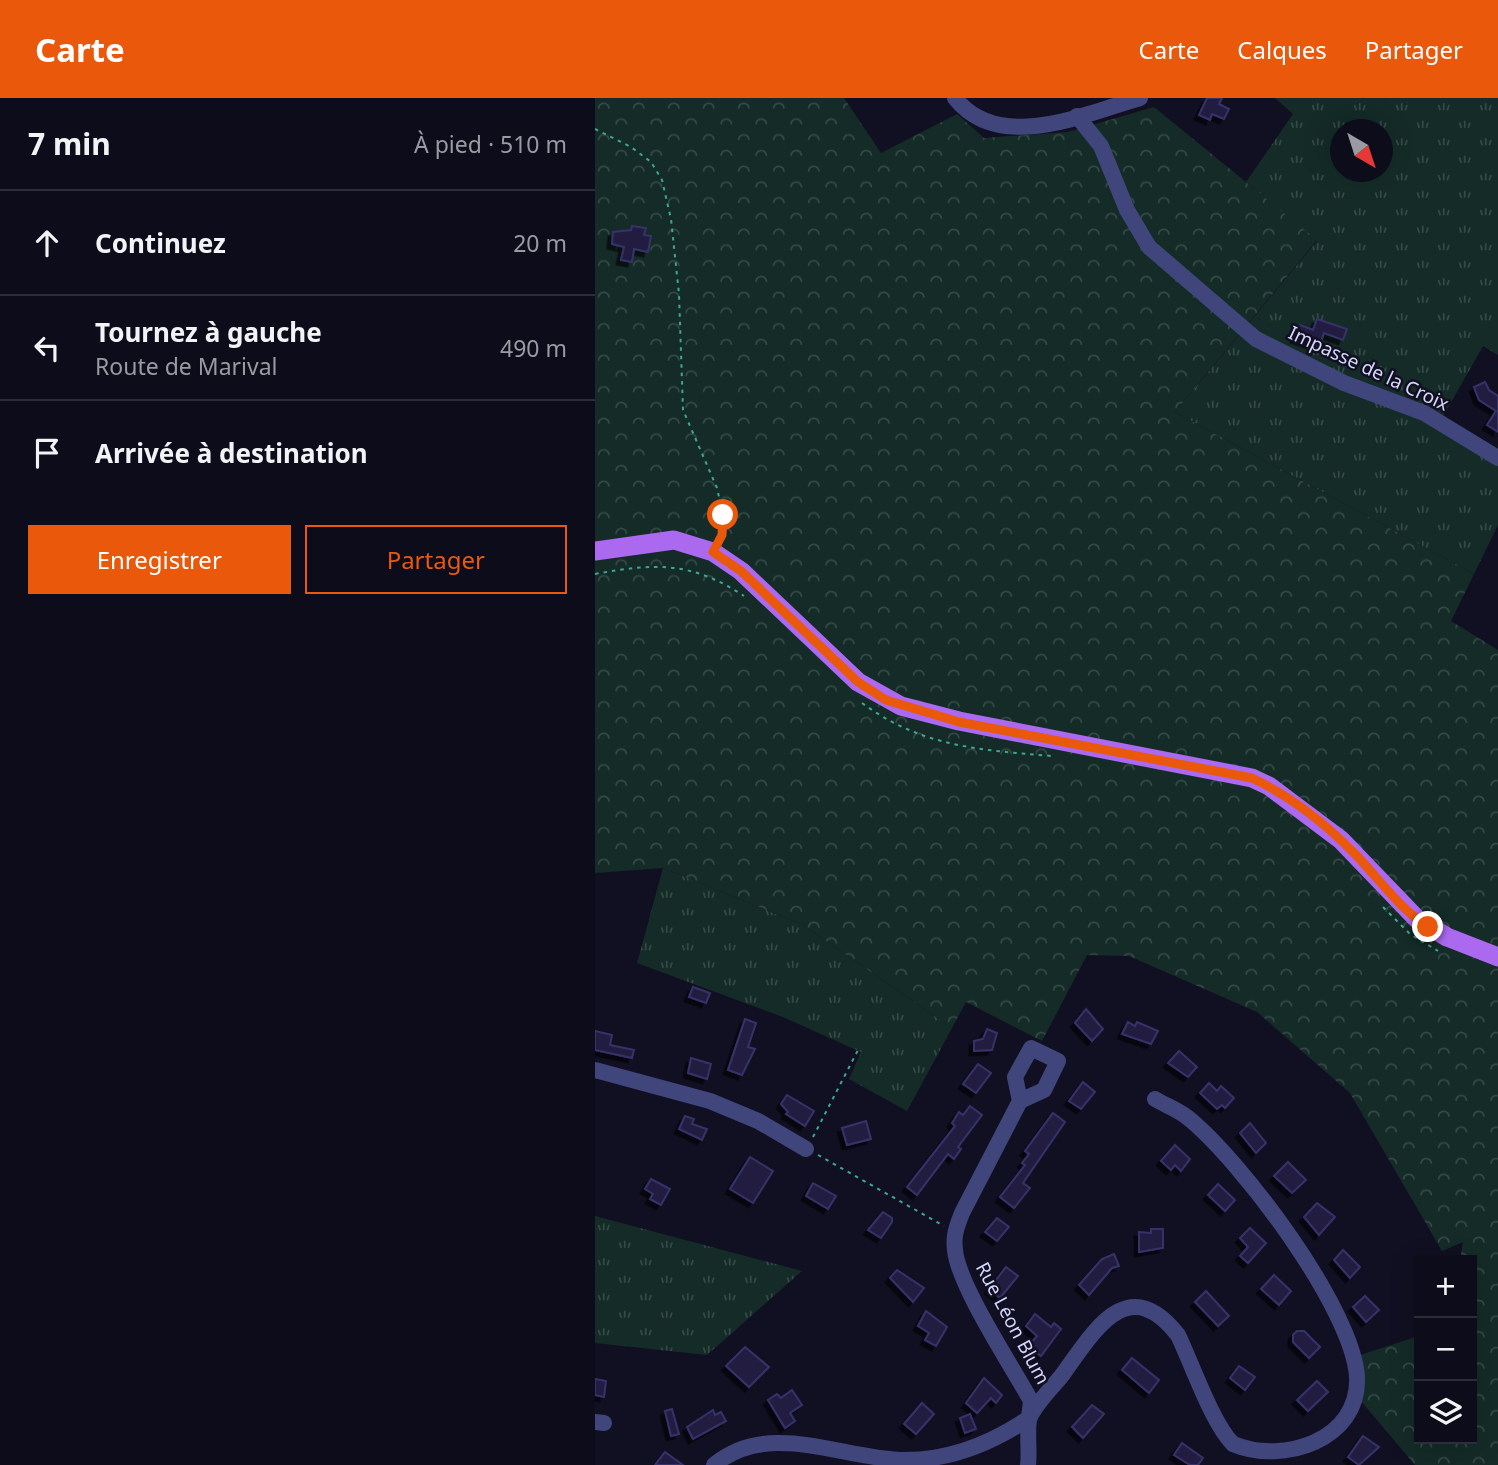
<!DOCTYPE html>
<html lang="fr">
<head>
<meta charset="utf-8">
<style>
	:root { --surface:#0d0c1a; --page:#1b1a27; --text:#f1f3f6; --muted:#9a9ba2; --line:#2d2c39; --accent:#ea580c }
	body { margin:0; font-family:"Noto Sans",sans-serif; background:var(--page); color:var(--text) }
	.controls { position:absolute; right:21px; bottom:21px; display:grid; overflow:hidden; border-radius:0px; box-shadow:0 7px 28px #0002 }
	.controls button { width:63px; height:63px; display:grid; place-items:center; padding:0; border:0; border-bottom:2px solid var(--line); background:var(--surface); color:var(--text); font:35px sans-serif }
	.compass { position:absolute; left:735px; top:21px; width:63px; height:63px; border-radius:50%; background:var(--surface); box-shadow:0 7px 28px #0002; rotate:141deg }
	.stop { position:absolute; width:21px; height:21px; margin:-16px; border:5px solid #ea580c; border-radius:50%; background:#fff }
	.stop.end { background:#ea580c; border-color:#fff; box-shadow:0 2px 7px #0008 }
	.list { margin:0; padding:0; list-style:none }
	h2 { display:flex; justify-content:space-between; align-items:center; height:91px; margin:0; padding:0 28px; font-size:30px }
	h2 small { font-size:23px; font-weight:400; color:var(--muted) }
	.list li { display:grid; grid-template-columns:46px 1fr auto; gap:21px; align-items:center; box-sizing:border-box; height:105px; padding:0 28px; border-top:2px solid var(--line) }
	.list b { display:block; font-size:26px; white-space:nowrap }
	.list p { margin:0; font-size:23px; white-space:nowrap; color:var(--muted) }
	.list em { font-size:23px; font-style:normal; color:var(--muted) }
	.actions { display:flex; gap:14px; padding:21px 28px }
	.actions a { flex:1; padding:16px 0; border:2px solid var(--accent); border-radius:0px; text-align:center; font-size:24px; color:var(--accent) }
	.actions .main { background:var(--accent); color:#fff }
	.icon { flex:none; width:38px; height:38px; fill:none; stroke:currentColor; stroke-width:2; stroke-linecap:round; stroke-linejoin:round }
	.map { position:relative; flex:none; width:903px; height:1367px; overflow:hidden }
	header { display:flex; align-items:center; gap:42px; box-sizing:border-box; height:98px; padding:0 35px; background:var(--accent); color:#fff }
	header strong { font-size:33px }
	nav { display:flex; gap:38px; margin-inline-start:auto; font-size:24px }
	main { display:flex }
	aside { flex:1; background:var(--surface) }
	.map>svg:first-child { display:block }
	.grass { fill:url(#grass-tufts); fill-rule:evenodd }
	.forest { fill:url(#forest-crowns) }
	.building { fill:#211e41; stroke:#36336a; stroke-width:2; filter:url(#shadow) }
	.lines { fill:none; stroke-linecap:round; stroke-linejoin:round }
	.path { stroke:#3ca993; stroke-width:2; stroke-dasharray:3.5 5; stroke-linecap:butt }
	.minor { stroke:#40467c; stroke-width:16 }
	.major { stroke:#aa69ef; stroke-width:19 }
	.route { stroke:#ea580c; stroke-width:9 }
	.labels { text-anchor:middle; stroke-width:5; stroke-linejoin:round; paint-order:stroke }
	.street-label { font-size:19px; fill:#d6d7fb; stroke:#111022 }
</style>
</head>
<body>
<header>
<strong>Carte</strong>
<nav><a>Carte</a><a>Calques</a><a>Partager</a></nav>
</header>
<main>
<aside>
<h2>7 min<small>À pied · 510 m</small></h2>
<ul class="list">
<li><svg class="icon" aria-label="ahead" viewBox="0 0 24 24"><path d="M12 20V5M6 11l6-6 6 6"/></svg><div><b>Continuez</b></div><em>20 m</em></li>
<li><svg class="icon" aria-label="left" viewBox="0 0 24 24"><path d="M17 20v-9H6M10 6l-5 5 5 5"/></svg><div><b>Tournez à gauche</b><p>Route de Marival</p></div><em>490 m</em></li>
<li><svg class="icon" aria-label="arrive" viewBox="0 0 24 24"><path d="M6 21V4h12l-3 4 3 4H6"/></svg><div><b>Arrivée à destination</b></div></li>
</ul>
<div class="actions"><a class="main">Enregistrer</a><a>Partager</a></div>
</aside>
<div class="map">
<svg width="903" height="1367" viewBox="0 0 903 1367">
	<defs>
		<pattern id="grass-tufts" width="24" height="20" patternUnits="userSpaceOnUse" patternTransform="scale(1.75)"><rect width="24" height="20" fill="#142b27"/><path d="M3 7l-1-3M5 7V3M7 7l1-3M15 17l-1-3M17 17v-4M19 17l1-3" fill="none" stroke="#354947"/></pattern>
		<pattern id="forest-crowns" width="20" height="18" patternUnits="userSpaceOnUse" patternTransform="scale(1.75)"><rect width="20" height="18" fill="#142b27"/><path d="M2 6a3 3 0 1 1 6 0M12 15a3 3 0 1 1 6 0" fill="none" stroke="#354947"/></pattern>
		<filter id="shadow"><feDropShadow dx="-4.5" dy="4.5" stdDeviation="0" flood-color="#0009"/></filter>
	</defs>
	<rect width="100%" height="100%" fill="#111022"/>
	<!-- grass -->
	<g class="grass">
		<path d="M680,0H903V257L888,248L842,329L903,368V427L879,476L580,314L722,143L651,84L698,16ZM746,32H788V74H746Z"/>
		<polygon points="68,770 208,827 357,930 312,1013 254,981 266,954 188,919 42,865"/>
		<polygon points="0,1118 207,1173 112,1257 0,1245"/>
	</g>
	<!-- forest -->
	<polygon class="forest" points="0,0 249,0 286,55 362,16 389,40 473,34 559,9 722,142 580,314 879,476 856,523 903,552 903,1367 820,1367 766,1303 762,1258 824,1238 824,1341 877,1341 877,1162 865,1162 868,1144 847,1153 755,995 662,914 534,858 492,857 447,943 371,904 357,930 208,827 68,770 0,775"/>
	<!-- building -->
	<g class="building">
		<polygon points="612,0 627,0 624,6 634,11 629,21 617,16 615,22 604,17"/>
		<polygon points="37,128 51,130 49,137 56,138 53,154 39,151 37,164 26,162 29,149 17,146 18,134 36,132"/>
		<polygon points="722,221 752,231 748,242 729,235 724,249 700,240 705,227 718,232"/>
		<polygon points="890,284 894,292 903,298 903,334 892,327 901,313 884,302 879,289"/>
		<polygon points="98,889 115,895 111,905 94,899"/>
		<polygon points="491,911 508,931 497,943 480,925"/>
		<polygon points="150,921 161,925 153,949 160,951 147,977 133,972"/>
		<polygon points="533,924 540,928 542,924 563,933 556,946 527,936"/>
		<polygon points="392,931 402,935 397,952 379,953 379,943 388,941"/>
		<polygon points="0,933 17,937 15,947 39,952 37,960 0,952"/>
		<polygon points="584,953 602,969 593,979 573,965"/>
		<polygon points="96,960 116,966 112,981 93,975"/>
		<polygon points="383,966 396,975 381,995 368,986"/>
		<polygon points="488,984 500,994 486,1011 474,1003"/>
		<polygon points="614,985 622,993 626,988 639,1000 630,1010 627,1007 622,1011 605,995"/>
		<polygon points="192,997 219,1013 210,1028 191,1016 193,1014 186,1006"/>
		<polygon points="375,1008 387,1017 363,1049 366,1051 359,1061 353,1056 322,1097 312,1089 360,1028 357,1025 364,1014 368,1017"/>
		<polygon points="458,1015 470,1024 428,1085 435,1090 419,1110 405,1099 430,1067 427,1065 434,1056 430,1053"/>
		<polygon points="90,1018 99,1021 97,1026 112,1031 107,1042 84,1031"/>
		<polygon points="271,1023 276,1041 252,1047 247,1030"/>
		<polygon points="655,1025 671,1045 661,1055 645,1035"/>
		<polygon points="580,1047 595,1061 586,1073 580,1067 576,1072 566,1063"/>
		<polygon points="155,1059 178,1073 158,1105 135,1091"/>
		<polygon points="693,1064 711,1082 697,1095 679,1078"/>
		<polygon points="56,1081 75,1091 66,1107 55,1101 58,1096 50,1091"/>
		<polygon points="218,1085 241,1098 233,1111 211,1098"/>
		<polygon points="623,1086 640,1102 630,1113 613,1097"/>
		<polygon points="722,1105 740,1119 724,1137 709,1119"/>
		<polygon points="288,1114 297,1120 297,1124 286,1140 273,1132"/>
		<polygon points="402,1120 414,1129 402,1143 390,1134"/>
		<polygon points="655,1130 671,1145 653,1165 645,1158 653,1149 645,1140"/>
		<polygon points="556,1131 568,1131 568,1150 544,1154 544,1134 556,1135"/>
		<polygon points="748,1152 765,1169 755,1180 739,1162"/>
		<polygon points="519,1156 524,1168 517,1170 494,1197 484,1187 507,1161"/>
		<polygon points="411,1169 423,1178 405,1200 394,1191"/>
		<polygon points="302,1172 329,1190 318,1204 295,1180"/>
		<polygon points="679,1177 696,1193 684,1207 666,1191"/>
		<polygon points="611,1193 634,1218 623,1228 600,1204"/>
		<polygon points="770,1198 784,1212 771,1224 758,1209"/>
		<polygon points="331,1213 352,1229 341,1248 330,1242 334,1235 323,1228"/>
		<polygon points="440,1216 456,1229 459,1225 466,1231 446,1258 433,1248 442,1238 431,1228"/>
		<polygon points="702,1233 709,1233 725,1249 714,1260 698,1244 698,1237"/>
		<polygon points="150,1249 174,1269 154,1289 131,1268"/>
		<polygon points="537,1260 564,1282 554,1295 527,1272"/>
		<polygon points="644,1268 660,1279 650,1292 635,1280"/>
		<polygon points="389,1280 407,1297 401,1305 396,1300 382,1315 371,1305"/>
		<polygon points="0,1281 11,1283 9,1299 0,1297"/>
		<polygon points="722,1283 733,1294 713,1313 702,1302"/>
		<polygon points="197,1292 207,1307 195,1315 200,1323 190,1330 173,1302 182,1296 186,1300"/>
		<polygon points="327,1305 339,1316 321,1336 309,1326"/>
		<polygon points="497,1307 509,1316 488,1340 477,1329"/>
		<polygon points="77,1311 84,1336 76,1338 70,1313"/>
		<polygon points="118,1312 120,1317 126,1314 131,1323 98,1341 92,1329"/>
		<polygon points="375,1316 381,1331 370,1335 365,1320"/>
		<polygon points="768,1338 784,1349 764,1367 753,1359"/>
		<polygon points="587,1345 608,1360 603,1367 595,1367 579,1357"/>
		<polygon points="70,1354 88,1367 60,1367"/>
	</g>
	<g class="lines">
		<!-- path -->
		<g class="path">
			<polyline points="0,31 36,49 56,64 67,82 76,121 84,196 88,312 122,390 128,417 125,441"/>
			<path d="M0,476C60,465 96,463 149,498"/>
			<path d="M267,605C327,649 385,652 457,658"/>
			<polyline points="788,809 815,836 843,853"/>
			<polyline points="218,1039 263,952"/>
			<polyline points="223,1057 349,1128"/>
		</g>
		<!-- minor -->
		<g class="minor">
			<path d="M360,0C404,56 489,16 545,0"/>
			<polyline points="482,18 506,48 532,112 554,149 661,241 749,285 829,315 903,360"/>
			<polyline points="0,972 115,1003 163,1023 211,1051"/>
			<polyline points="0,1324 9,1325"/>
			<path d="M119,1367C174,1321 246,1361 310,1362C356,1362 397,1345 434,1320L436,1303C417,1268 363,1187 360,1152C358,1137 362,1128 367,1115L425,1003L449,992L463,963L436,950L420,979L425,1003"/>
			<path d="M433,1367C435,1354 431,1328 435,1319C441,1305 458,1289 468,1276C499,1233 533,1173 583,1237C597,1266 617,1325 638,1346C688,1367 765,1342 762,1279C758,1211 646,1062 592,1019C583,1012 570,1007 560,1001"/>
		</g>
		<!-- major -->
		<polyline class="major" points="0,453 79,442 118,454 146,473 263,584 306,608 364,623 657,680 674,688 746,742 822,821 852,839 903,859"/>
	</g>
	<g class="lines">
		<!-- route -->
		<path class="route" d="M128,417L127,437L118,454L146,473L263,584L291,602L364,624L657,680C695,698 732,727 761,757C785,782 804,810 833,829"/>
	</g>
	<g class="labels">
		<!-- street labels -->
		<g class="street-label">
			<text transform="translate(774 270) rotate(25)" y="7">Impasse de la Croix</text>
			<text transform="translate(418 1225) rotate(62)" y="7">Rue Léon Blum</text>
		</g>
	</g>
</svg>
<div class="controls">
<button>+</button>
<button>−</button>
<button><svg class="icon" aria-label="layers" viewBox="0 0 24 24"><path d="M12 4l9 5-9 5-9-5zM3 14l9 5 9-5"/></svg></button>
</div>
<svg class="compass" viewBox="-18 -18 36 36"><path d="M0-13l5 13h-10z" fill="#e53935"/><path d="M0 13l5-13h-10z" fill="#9a9ba2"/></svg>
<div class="stop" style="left:128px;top:417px"></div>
<div class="stop end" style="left:833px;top:829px"></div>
</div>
</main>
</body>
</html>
